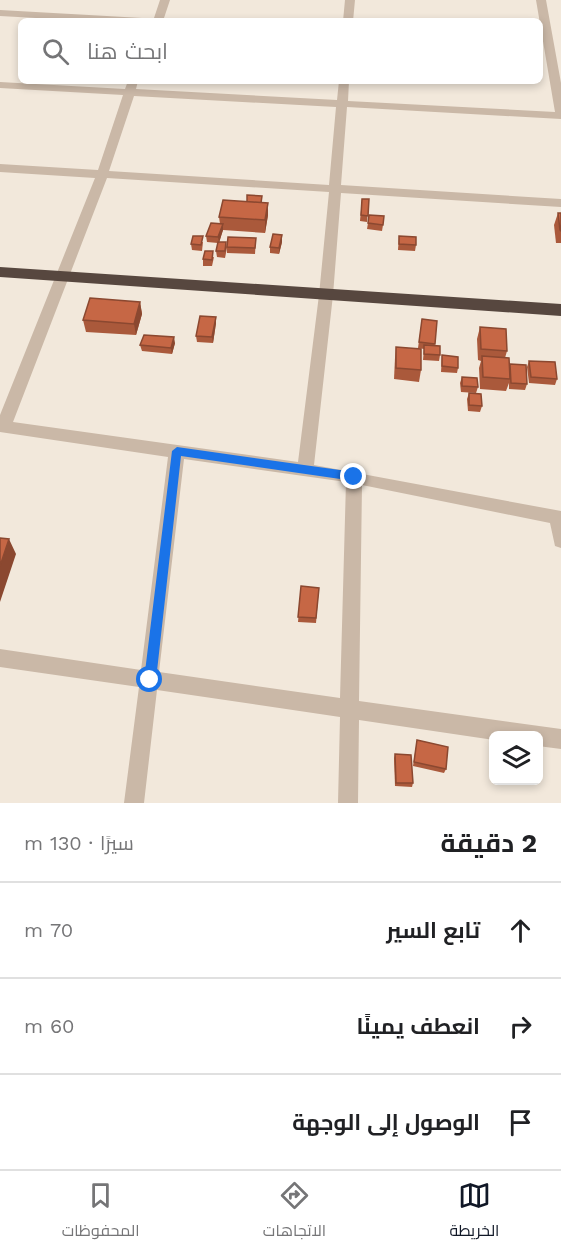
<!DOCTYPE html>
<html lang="ar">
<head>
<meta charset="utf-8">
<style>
	:root { --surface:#fff; --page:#f2f2f2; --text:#202124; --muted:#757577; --line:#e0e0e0; --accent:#111827 }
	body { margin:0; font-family:"Work Sans",Cairo,sans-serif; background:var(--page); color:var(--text); direction:rtl }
	.controls { position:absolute; right:18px; bottom:18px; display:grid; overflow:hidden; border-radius:9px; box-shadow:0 3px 9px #0003 }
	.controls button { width:54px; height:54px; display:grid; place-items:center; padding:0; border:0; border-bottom:2px solid var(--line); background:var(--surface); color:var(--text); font:30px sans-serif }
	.stop { position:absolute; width:18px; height:18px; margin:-14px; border:4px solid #1a73e8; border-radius:50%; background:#fff }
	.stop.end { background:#1a73e8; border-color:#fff; box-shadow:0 2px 6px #0008 }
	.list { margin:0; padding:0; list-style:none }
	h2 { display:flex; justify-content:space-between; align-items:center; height:78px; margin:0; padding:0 24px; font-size:26px }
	h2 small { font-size:20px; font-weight:400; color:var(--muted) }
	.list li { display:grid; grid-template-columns:39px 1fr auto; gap:18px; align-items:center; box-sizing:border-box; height:96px; padding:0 24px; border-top:2px solid var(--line) }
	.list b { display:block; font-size:22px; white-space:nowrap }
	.list em { font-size:20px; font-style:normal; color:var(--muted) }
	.icon { flex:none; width:33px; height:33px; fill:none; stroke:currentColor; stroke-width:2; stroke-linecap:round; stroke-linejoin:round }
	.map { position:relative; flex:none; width:561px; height:803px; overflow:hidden; direction:ltr }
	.search { position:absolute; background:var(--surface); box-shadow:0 3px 9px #0003; left:18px; right:18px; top:18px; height:66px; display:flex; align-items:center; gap:15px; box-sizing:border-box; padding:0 21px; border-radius:9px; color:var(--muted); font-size:22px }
	.sheet { height:366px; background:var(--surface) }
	nav { display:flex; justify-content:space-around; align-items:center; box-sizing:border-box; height:84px; border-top:2px solid var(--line); background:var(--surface); font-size:16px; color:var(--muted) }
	nav a { display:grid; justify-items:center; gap:3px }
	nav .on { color:var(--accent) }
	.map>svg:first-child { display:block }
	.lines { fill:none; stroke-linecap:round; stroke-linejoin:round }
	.minor { fill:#cab8a7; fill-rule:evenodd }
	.highway { fill:#57473f; fill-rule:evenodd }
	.wall { fill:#aa593b }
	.shaded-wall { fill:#8b4830 }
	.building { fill:#c66745; stroke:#8b4830; stroke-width:1.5 }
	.route { fill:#1a73e8 }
</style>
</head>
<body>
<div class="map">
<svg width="561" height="803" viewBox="0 0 561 803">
	<rect width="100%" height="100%" fill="#f2e8db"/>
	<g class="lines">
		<!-- minor -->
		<g class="minor">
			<polygon points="160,0 170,0 163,21 153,21"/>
			<polygon points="345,0 355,0 353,21 343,21"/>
			<path d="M536,0H546L561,83V119L347,107L341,185L561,199V207L341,193L333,295L314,465L561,511V548L555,546L550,523L362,485L359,701L561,729V749L538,746V736H494V740L359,720L358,803H338L340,717L157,690L144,803H124L139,687L0,667V649L141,670L168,457L0,432V415L95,178L0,172V164L98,170L123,95L0,88V82L125,89L128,81H138L136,89L337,100L339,81H349L348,101L555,112ZM134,96L336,107L329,185L109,171ZM107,178L329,192L319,295L298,462L13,422ZM184,459L346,482L340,698L159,672Z"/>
			<polygon points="0,10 142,18 147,21 90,21 0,16"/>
		</g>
		<!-- highway -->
		<polygon class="highway" points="0,267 561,304 561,316 0,277"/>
	</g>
	<!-- wall -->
	<g class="wall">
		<polygon points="362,199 369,199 367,222 360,221"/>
		<polygon points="262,203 268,215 265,233 223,230 219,242 226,242 227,248 225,258 217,257 216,251 218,243 207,242 206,236 220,224 219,217"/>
		<polygon points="558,213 561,213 561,243 556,243 554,225"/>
		<polygon points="368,223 383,225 382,231 367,229"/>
		<polygon points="399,236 416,245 415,251 398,250"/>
		<polygon points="256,238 255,254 227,253 227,247"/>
		<polygon points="203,242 202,251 192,250 191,244"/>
		<polygon points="282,242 279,254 270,253 270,247"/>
		<polygon points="214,257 212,266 203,266 203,259"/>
		<polygon points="140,302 142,314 136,335 86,332 83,320"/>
		<polygon points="216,317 216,323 213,343 197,342 196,336"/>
		<polygon points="422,319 435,344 434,346 440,355 439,361 423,360 424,349 418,348"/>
		<polygon points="480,327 507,351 505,358 509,366 527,384 525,390 509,389 509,383 506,391 480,389 479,368 481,361 478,360 477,339"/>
		<polygon points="175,343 172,354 142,351 140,345"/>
		<polygon points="396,347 421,370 419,382 394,379 395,358"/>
		<polygon points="442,355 458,368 457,373 441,372"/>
		<polygon points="529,361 557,379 555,385 529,383 527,367"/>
		<polygon points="462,377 478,387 476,393 461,392 460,383"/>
		<polygon points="469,393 482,406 480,412 468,411 467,399"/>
		<polygon points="301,586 319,588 316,623 298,622"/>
		<polygon points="417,740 446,769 444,773 413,766"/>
		<polygon points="395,754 413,783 412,787 395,786 394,758"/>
	</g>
	<!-- shaded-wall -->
	<g class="shaded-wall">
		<polygon points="268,203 268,215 265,233 265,220"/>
		<polygon points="223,224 223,230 219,243 218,237"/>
		<polygon points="282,235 282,242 279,254 279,248"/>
		<polygon points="140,302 142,314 136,335 134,324"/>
		<polygon points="216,317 216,323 213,343 212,337"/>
		<polygon points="174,337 175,343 172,354 171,348"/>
		<polygon points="9,539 16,554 0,602 0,566"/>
	</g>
	<!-- building -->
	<g class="building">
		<polygon points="247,195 262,196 261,203 247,202"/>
		<polygon points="362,199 369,199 368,216 361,215"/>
		<polygon points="223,200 268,203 265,220 219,217"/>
		<polygon points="558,213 561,213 561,231 560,230"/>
		<polygon points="369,215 384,216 383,225 368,223"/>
		<polygon points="211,223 223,224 218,237 206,236"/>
		<polygon points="273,234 282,235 279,248 270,247"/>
		<polygon points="193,236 203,236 201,245 191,244"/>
		<polygon points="399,236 416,237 416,245 399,244"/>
		<polygon points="228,237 256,238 255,248 227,247"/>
		<polygon points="218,242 226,242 225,251 216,251"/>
		<polygon points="205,251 213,251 212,260 203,259"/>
		<polygon points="90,298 140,302 134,324 83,320"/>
		<polygon points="200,316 216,317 212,337 196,336"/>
		<polygon points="422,319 437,321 435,344 419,342"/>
		<polygon points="480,327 506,329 507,351 481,349"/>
		<polygon points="144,335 174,337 171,348 140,345"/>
		<polygon points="424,345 440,346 440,355 424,354"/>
		<polygon points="396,347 421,349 421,370 396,368"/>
		<polygon points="442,355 458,357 458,368 442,366"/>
		<polygon points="482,356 509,358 510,379 483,377"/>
		<polygon points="529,361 555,362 557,379 531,377"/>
		<polygon points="510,364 526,365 527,384 511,383"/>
		<polygon points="462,377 477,378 478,387 462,386"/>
		<polygon points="469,393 481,394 482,406 469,405"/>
		<polygon points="0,538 9,539 0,566"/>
		<polygon points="301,586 319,588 316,618 298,617"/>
		<polygon points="417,740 448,747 446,769 414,762"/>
		<polygon points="395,754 411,755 413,783 396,783"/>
	</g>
	<!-- route -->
	<polygon class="route" points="177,447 354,472 359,477 354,481 181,456 156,680 150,685 144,680 172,451"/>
</svg>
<div class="controls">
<button><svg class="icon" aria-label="layers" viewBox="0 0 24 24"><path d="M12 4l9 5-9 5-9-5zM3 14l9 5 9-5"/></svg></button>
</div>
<div class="stop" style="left:150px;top:680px"></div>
<div class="stop end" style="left:354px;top:477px"></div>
<div class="search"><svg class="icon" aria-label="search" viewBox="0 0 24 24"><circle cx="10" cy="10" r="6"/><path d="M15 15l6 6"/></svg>ابحث هنا</div>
</div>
<section class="sheet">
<h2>2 دقيقة<small>سيرًا · 130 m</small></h2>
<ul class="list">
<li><svg class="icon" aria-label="ahead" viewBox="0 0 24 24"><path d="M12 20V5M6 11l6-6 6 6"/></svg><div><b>تابع السير</b></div><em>70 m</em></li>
<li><svg class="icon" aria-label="right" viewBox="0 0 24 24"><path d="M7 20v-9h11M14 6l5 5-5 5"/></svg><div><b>انعطف يمينًا</b></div><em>60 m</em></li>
<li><svg class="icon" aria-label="arrive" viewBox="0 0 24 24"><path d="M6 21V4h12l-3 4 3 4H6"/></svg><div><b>الوصول إلى الوجهة</b></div></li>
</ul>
</section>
<nav>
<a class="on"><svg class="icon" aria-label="map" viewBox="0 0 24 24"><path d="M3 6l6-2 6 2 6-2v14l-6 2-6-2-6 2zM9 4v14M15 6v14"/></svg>الخريطة</a>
<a><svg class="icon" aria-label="directions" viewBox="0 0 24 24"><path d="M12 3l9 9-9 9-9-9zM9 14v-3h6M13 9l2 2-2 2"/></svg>الاتجاهات</a>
<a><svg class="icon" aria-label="saved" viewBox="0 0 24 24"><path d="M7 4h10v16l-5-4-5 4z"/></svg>المحفوظات</a>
</nav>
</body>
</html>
